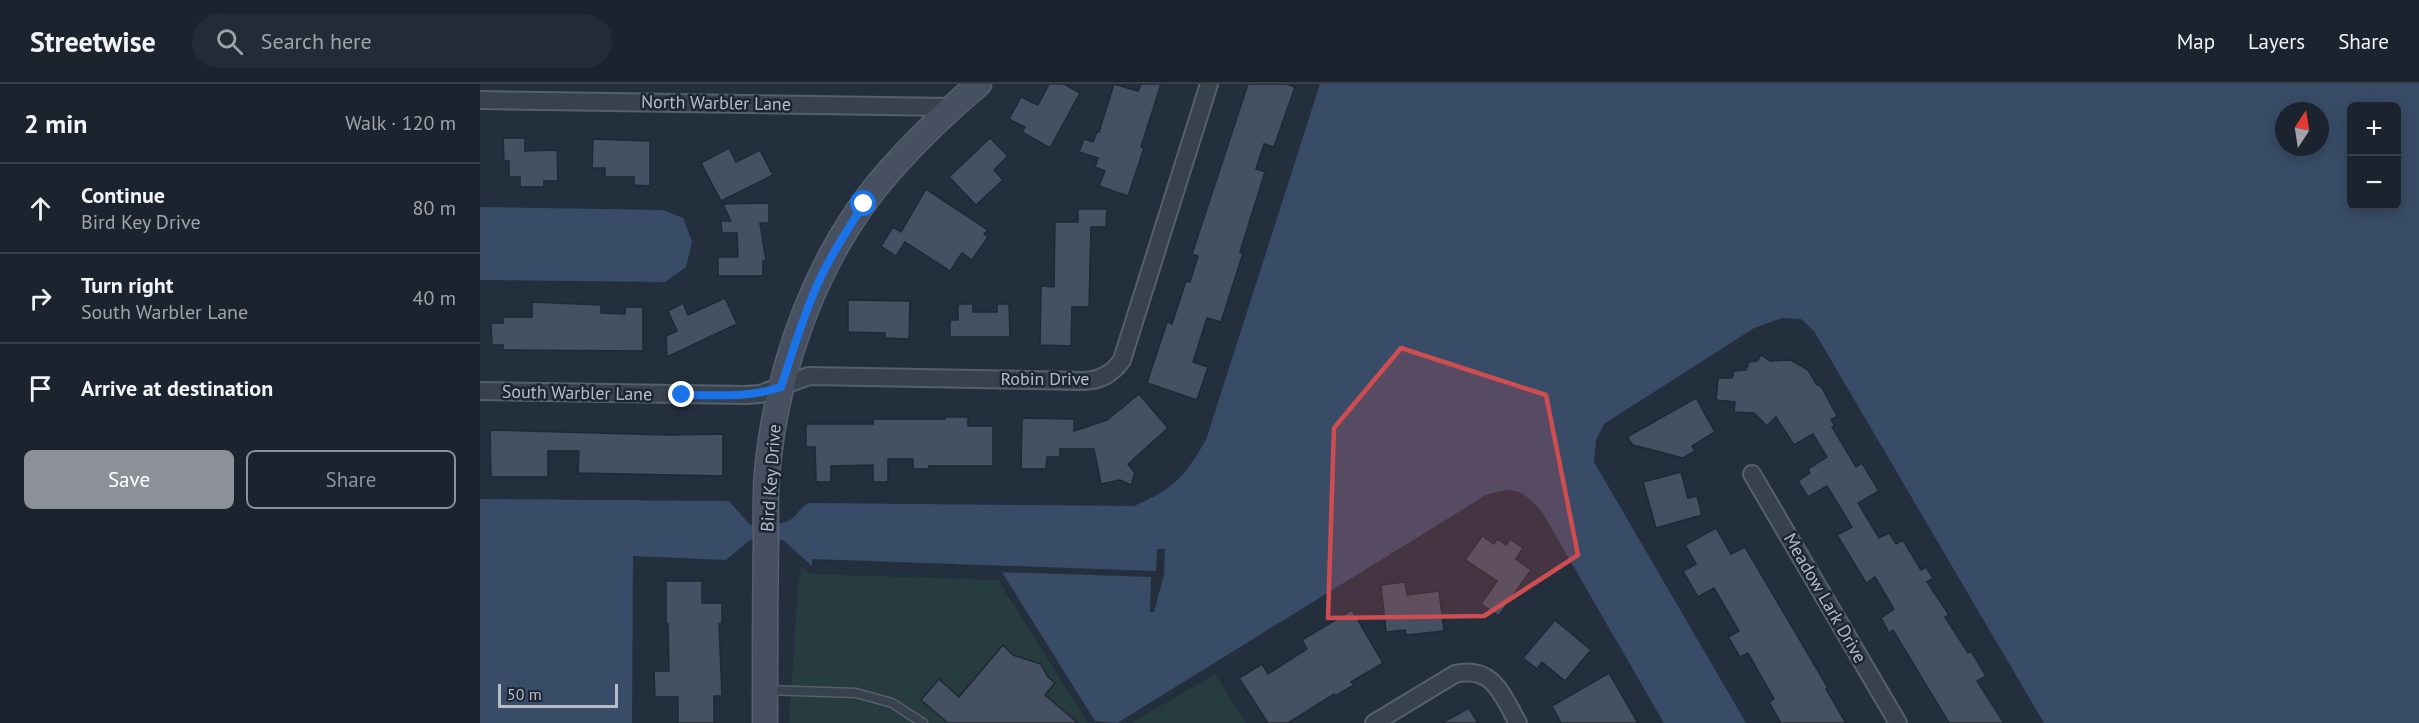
<!DOCTYPE html>
<html lang="en">
<head>
<meta charset="utf-8">
<style>
	:root { --surface:#1b232e; --page:#242b36; --text:#f1f3f6; --muted:#a0a4aa; --line:#39404a; --accent:#8c9099 }
	body { margin:0; font-family:"PT Sans",sans-serif; background:var(--page); color:var(--text) }
	.controls { position:absolute; right:18px; top:18px; display:grid; overflow:hidden; border-radius:9px; box-shadow:0 3px 15px #0003 }
	.controls button { width:54px; height:54px; display:grid; place-items:center; padding:0; border:0; border-bottom:2px solid var(--line); background:var(--surface); color:var(--text); font:30px sans-serif }
	.compass { position:absolute; left:1795px; top:18px; width:54px; height:54px; border-radius:50%; background:var(--surface); box-shadow:0 3px 15px #0003; rotate:12deg }
	.scale { position:absolute; left:18px; bottom:15px; width:120px; box-sizing:border-box; padding-left:6px; border:3px solid #b4bcc9; border-top:0; font-size:16px; line-height:21px; white-space:nowrap; color:#b4bcc9; -webkit-text-stroke:4px #1d2633; paint-order:stroke }
	.stop { position:absolute; width:18px; height:18px; margin:-14px; border:4px solid #1a73e8; border-radius:50%; background:#fff }
	.stop.end { background:#1a73e8; border-color:#fff; box-shadow:0 2px 6px #0008 }
	.list { margin:0; padding:0; list-style:none }
	h2 { display:flex; justify-content:space-between; align-items:center; height:78px; margin:0; padding:0 24px; font-size:26px }
	h2 small { font-size:20px; font-weight:400; color:var(--muted) }
	.list li { display:grid; grid-template-columns:39px 1fr auto; gap:18px; align-items:center; box-sizing:border-box; height:90px; padding:0 24px; border-top:2px solid var(--line) }
	.list b { display:block; font-size:22px; white-space:nowrap }
	.list p { margin:0; font-size:20px; white-space:nowrap; color:var(--muted) }
	.list em { font-size:20px; font-style:normal; color:var(--muted) }
	.actions { display:flex; gap:12px; padding:18px 24px }
	.actions a { flex:1; padding:14px 0; border:2px solid var(--accent); border-radius:9px; text-align:center; font-size:21px; color:var(--accent) }
	.actions .main { background:var(--accent); color:#fff }
	.icon { flex:none; width:33px; height:33px; fill:none; stroke:currentColor; stroke-width:2; stroke-linecap:round; stroke-linejoin:round }
	.map { position:relative; flex:none; width:1939px; height:639px; overflow:hidden }
	header { display:flex; align-items:center; gap:36px; box-sizing:border-box; height:84px; padding:0 30px; background:var(--surface); border-bottom:2px solid var(--line) }
	header strong { font-size:28px }
	nav { display:flex; gap:33px; margin-inline-start:auto; font-size:21px }
	.search { width:420px; height:54px; background:var(--page); display:flex; align-items:center; gap:15px; box-sizing:border-box; padding:0 21px; border-radius:33px; color:var(--muted); font-size:22px }
	main { display:flex }
	aside { flex:1; background:var(--surface) }
	.map>svg:first-child { display:block }
	.green { fill:#263c3f }
	.water { fill:#394c67; fill-rule:evenodd }
	.pier { fill:#242f3e }
	.building { fill:#455162; stroke:#1f2835; stroke-width:1.5 }
	.lines { fill:none; stroke-linecap:round; stroke-linejoin:round }
	.lane-casing { stroke:#565f6c; stroke-width:11 }
	.street-casing { stroke:#565f6c; stroke-width:20 }
	.secondary-casing { stroke:#565f6c; stroke-width:27 }
	.lane { stroke:#38414e; stroke-width:8 }
	.street { stroke:#38414e; stroke-width:16 }
	.secondary { stroke:#465061; stroke-width:24 }
	.route { stroke:#1a73e8; stroke-width:8 }
	.marked { fill:#ce4d50; fill-opacity:0.2; stroke:#ce4d50; stroke-width:4.5; stroke-linejoin:round }
	.labels { text-anchor:middle; stroke-width:5; stroke-linejoin:round; paint-order:stroke }
	.street-label { font-size:18px; fill:#b4bcc9; stroke:#1d2633 }
</style>
</head>
<body>
<header>
<strong>Streetwise</strong>
<div class="search"><svg class="icon" aria-label="search" viewBox="0 0 24 24"><circle cx="10" cy="10" r="6"/><path d="M15 15l6 6"/></svg>Search here</div>
<nav><a>Map</a><a>Layers</a><a>Share</a></nav>
</header>
<main>
<aside>
<h2>2 min<small>Walk · 120 m</small></h2>
<ul class="list">
<li><svg class="icon" aria-label="ahead" viewBox="0 0 24 24"><path d="M12 20V5M6 11l6-6 6 6"/></svg><div><b>Continue</b><p>Bird Key Drive</p></div><em>80 m</em></li>
<li><svg class="icon" aria-label="right" viewBox="0 0 24 24"><path d="M7 20v-9h11M14 6l5 5-5 5"/></svg><div><b>Turn right</b><p>South Warbler Lane</p></div><em>40 m</em></li>
<li><svg class="icon" aria-label="arrive" viewBox="0 0 24 24"><path d="M6 21V4h12l-3 4 3 4H6"/></svg><div><b>Arrive at destination</b></div></li>
</ul>
<div class="actions"><a class="main">Save</a><a>Share</a></div>
</aside>
<div class="map">
<svg width="1939" height="639" viewBox="0 0 1939 639">
	<rect width="100%" height="100%" fill="#242f3e"/>
	<!-- green -->
	<g class="green">
		<polygon points="322,483 331,490 518,496 608,639 309,639 318,503"/>
		<polygon points="735,590 766,639 652,639"/>
	</g>
	<!-- water -->
	<g class="water">
		<path d="M840,0H1939V639H1564L1334,247L1321,235L1302,234L1274,244L1124,340L1116,356L1114,378L1266,639H1184L1062,428C1042,405 1035,402 1006,411L637,639L615,637L522,488L332,482L303,456H270L246,476L153,472L152,639H0V415L249,417L270,441C282,440 299,442 310,436C316,433 320,424 328,419L654,422C695,404 704,393 726,356ZM1872,22H1916V122H1872ZM1804,27H1840V63H1804Z"/>
		<polygon points="0,123 183,126 203,134 212,158 206,183 185,198 0,196"/>
	</g>
	<!-- pier -->
	<polygon class="pier" points="677,465 685,465 684,491 674,528 670,528 671,493 332,482 332,475 676,487"/>
	<!-- building -->
	<g class="building">
		<polygon points="569,0 584,0 600,9 570,64 542,48 545,43 529,35 541,13 558,21"/>
		<polygon points="634,0 658,7 661,0 681,0 661,63 664,64 648,112 619,102 625,87 615,83 618,74 599,68 604,55 613,58 617,48 619,48"/>
		<polygon points="768,0 807,0 815,3 794,63 784,60 776,85 785,88 760,168 763,169 741,238 727,234 713,278 728,283 717,316 667,299 687,238 692,240 706,197 710,198 718,172 712,170"/>
		<polygon points="23,54 45,54 45,67 77,66 78,97 64,97 64,103 40,103 40,93 29,93 29,77 24,77"/>
		<polygon points="510,54 528,72 514,86 523,96 496,121 469,93"/>
		<polygon points="113,55 170,57 170,102 154,101 154,93 125,93 125,84 112,84"/>
		<polygon points="249,64 256,78 280,66 293,91 241,117 221,79"/>
		<polygon points="446,105 508,146 504,150 508,153 492,176 482,169 470,187 425,158 416,172 401,162 413,143 421,148"/>
		<polygon points="289,119 289,139 280,139 286,177 283,177 283,192 238,192 238,173 258,173 257,149 242,149 241,137 251,137 243,120"/>
		<polygon points="598,125 627,125 626,143 611,143 609,223 592,223 591,262 560,261 561,202 574,203 575,138 598,138"/>
		<polygon points="245,214 257,240 187,273 186,252 197,247 188,227 203,219 208,231"/>
		<polygon points="368,216 430,217 429,255 405,254 405,249 368,248"/>
		<polygon points="52,218 121,221 121,229 145,230 145,223 163,223 163,267 23,266 23,261 12,261 11,239 23,239 23,233 52,233"/>
		<polygon points="478,220 493,220 493,228 517,228 517,220 529,220 530,253 470,253 470,236 478,236"/>
		<polygon points="1281,271 1290,277 1311,276 1328,286 1337,301 1341,302 1357,332 1351,336 1355,342 1352,343 1376,383 1382,379 1399,407 1378,419 1399,454 1409,449 1416,460 1423,456 1441,486 1446,483 1453,494 1447,498 1469,531 1465,533 1488,569 1491,567 1506,592 1497,597 1524,639 1469,639 1413,546 1409,549 1401,534 1414,525 1395,493 1386,499 1357,451 1372,443 1347,402 1328,413 1318,397 1330,389 1328,385 1347,373 1333,350 1314,361 1296,333 1287,342 1274,329 1254,328 1255,318 1236,316 1238,294 1252,294 1254,287 1266,286 1269,278 1277,277"/>
		<polygon points="659,310 688,344 648,380 655,389 651,401 640,396 621,400 614,365 580,365 580,373 567,373 566,385 541,385 542,334 594,335 594,347 627,336"/>
		<polygon points="1216,314 1235,348 1212,362 1215,367 1203,374 1153,361 1147,353"/>
		<polygon points="465,333 488,333 488,342 513,342 513,382 449,382 449,385 433,385 433,375 408,375 408,398 393,398 393,381 351,382 351,398 336,398 335,363 326,363 326,340 393,340 393,335 465,335"/>
		<polygon points="10,346 188,351 243,350 243,392 98,389 99,367 68,367 68,393 11,393"/>
		<polygon points="1201,388 1208,414 1217,412 1222,431 1176,444 1163,398"/>
		<polygon points="1236,444 1251,470 1265,463 1348,604 1346,605 1366,639 1301,639 1289,618 1294,615 1268,569 1260,573 1248,553 1259,547 1234,504 1218,513 1203,487 1216,480 1205,461"/>
		<polygon points="1002,452 1014,460 1017,455 1026,461 1030,455 1043,464 1036,475 1051,486 1019,532 1001,520 1017,497 985,476"/>
		<polygon points="186,497 222,497 222,519 242,519 242,540 239,540 242,612 234,612 234,639 198,639 198,613 175,613 174,587 189,587 188,540 186,540"/>
		<polygon points="925,498 927,511 959,507 964,547 926,551 925,546 906,548 901,501"/>
		<polygon points="872,526 903,579 871,598 874,601 855,612 854,610 808,639 788,639 759,594 782,580 788,590 827,565 822,556"/>
		<polygon points="1075,536 1111,566 1085,597 1062,578 1057,585 1043,574"/>
		<polygon points="523,561 533,571 561,580 568,593 575,599 565,611 598,639 468,639 441,616 459,595 479,613"/>
		<polygon points="1129,589 1158,639 1081,639 1072,622"/>
		<polygon points="989,624 998,639 962,639"/>
	</g>
	<g class="lines">
		<defs>
			<polyline id="lane" points="286,606 376,609 412,619 443,639"/>
			<g id="street">
				<polyline points="0,16 472,23"/>
				<path d="M0,307L265,311L280,310L329,292L604,297C621,296 632,290 642,276L729,0"/>
				<polyline points="1272,390 1418,639"/>
				<path d="M894,639L975,590C1013,581 1022,611 1038,639"/>
			</g>
			<path id="secondary" d="M285,639C285,578 285,518 286,457C286,434 285,411 287,389C297,281 338,167 411,85C438,55 468,26 499,0"/>
		</defs>
		<!-- lane casing -->
		<use href="#lane" class="lane-casing"/>
		<!-- street casing -->
		<use href="#street" class="street-casing"/>
		<!-- secondary casing -->
		<use href="#secondary" class="secondary-casing"/>
		<!-- lane -->
		<use href="#lane" class="lane"/>
		<!-- street -->
		<use href="#street" class="street"/>
		<!-- secondary -->
		<use href="#secondary" class="secondary"/>
	</g>
	<g class="lines">
		<!-- route -->
		<path class="route" d="M202,311C236,311 269,314 301,303C313,267 323,231 339,197C351,170 368,145 384,120"/>
	</g>
	<!-- marked area -->
	<path class="marked" d="M921,264L1066,311L1098,471L1004,532L848,534L854,344Z"/>
	<g class="labels">
		<!-- street labels -->
		<g class="street-label">
			<text transform="translate(236 19) rotate(1)" y="6">North Warbler Lane</text>
			<text x="565" y="301">Robin Drive</text>
			<text transform="translate(97 309) rotate(1)" y="6">South Warbler Lane</text>
			<text transform="translate(291 394) rotate(-86)" y="6">Bird Key Drive</text>
			<text transform="translate(1345 514) rotate(60)" y="6">Meadow Lark Drive</text>
		</g>
	</g>
</svg>
<div class="controls">
<button>+</button>
<button>−</button>
</div>
<svg class="compass" viewBox="-18 -18 36 36"><path d="M0-13l5 13h-10z" fill="#e53935"/><path d="M0 13l5-13h-10z" fill="#a0a4aa"/></svg>
<div class="scale">50 m</div>
<div class="stop" style="left:384px;top:120px"></div>
<div class="stop end" style="left:202px;top:311px"></div>
</div>
</main>
</body>
</html>
